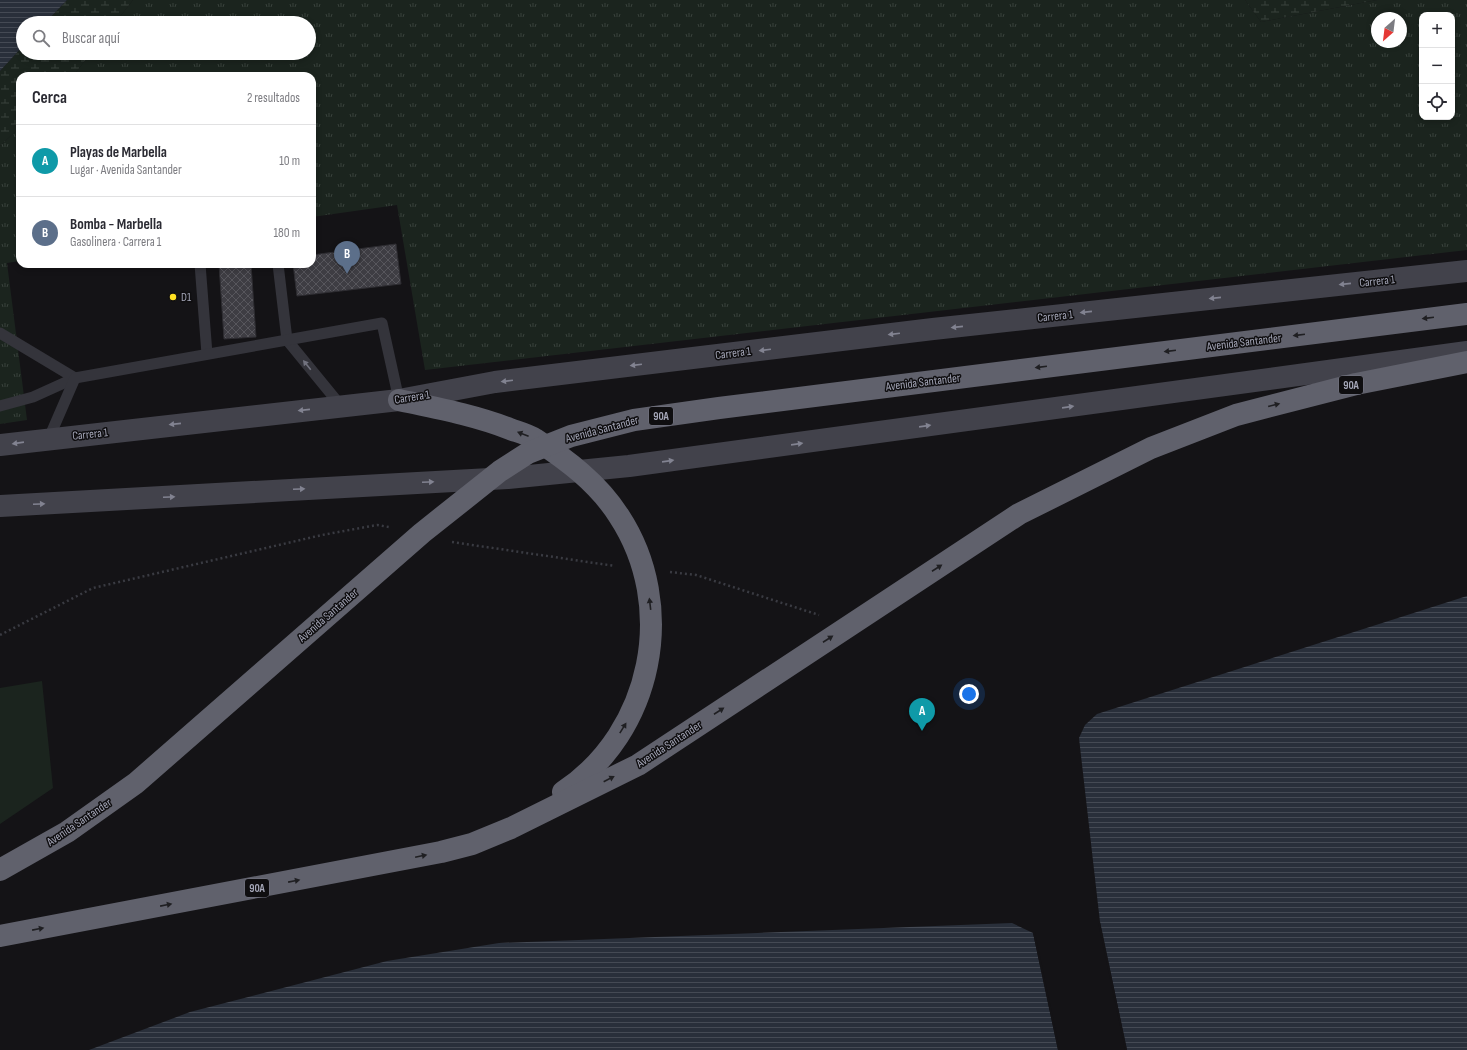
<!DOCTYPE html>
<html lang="es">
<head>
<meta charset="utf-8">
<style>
	:root { --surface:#fff; --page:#f7f7f7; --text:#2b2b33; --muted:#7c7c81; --line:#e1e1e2; --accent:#111827 }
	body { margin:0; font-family:"Sofia Sans Condensed",sans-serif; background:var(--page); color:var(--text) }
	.controls { position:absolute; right:12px; top:12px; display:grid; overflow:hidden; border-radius:8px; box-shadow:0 2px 6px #0003 }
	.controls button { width:36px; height:36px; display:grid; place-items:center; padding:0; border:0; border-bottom:1px solid var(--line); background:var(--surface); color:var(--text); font:20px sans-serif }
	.compass { position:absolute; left:1371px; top:12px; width:36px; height:36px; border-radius:50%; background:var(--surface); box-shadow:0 2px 6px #0003; rotate:208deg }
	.you { position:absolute; left:969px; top:694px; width:14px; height:14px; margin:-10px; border:3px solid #fff; border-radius:50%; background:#1a73e8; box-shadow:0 0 0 6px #1a73e833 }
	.badge { display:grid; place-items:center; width:26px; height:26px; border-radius:50%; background:var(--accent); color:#fff; font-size:13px; font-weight:700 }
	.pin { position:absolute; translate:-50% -33px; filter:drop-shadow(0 1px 2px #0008) }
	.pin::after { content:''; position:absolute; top:21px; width:14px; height:12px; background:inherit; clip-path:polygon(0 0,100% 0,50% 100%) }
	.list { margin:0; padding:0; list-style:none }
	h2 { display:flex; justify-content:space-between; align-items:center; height:52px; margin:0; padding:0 16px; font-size:17px }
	h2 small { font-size:13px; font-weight:400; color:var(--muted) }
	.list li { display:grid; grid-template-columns:26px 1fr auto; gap:12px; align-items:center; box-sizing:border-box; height:72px; padding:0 16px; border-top:1px solid var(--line) }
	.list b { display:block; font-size:15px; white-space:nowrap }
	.list p { margin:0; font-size:13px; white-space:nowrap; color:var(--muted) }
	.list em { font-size:13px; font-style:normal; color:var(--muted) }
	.icon { flex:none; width:22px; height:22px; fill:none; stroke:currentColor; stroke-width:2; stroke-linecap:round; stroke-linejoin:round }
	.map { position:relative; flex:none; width:1467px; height:1050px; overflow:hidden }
	.search { position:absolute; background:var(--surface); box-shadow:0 2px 6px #0003; left:16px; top:16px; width:300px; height:44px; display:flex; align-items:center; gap:10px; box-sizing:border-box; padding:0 14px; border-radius:22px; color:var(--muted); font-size:15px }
	.panel { position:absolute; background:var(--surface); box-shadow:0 2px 6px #0003; left:16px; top:72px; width:300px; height:196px; border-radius:12px }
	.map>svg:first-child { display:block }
	.grass { fill:url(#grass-tufts); fill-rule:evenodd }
	.wetland { fill:url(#wetland-marsh) }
	.park { fill:#1b241e }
	.water { fill:url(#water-rules) }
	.pier { fill:#141316 }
	.building { fill:url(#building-cross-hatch); stroke:#2e2d32 }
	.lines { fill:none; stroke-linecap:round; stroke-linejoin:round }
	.path { stroke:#3a3b42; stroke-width:2.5; stroke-dasharray:2 3; stroke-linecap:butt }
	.lane { stroke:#34343b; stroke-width:11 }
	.secondary { stroke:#42424b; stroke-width:22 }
	.highway { stroke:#60616c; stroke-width:22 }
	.highway-bridge { stroke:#60616c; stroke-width:22 }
	.oneway { fill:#828391 }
	.oneway2 { fill:#1f1f22 }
	.oneway3 { fill:#72737f }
	.poi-dot { fill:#ffe022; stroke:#0f0e10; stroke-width:1.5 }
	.labels { text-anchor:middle; stroke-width:3; stroke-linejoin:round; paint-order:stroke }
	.shield { fill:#0f0e10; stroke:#777885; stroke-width:1 }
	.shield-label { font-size:11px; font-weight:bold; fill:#a4a6b7 }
	.street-label { font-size:12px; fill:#a4a6b7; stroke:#0f0e10 }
	.poi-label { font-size:12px; fill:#a4a6b7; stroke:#0f0e10; text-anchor:start }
</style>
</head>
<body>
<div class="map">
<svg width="1467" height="1050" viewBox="0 0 1467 1050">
	<defs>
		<pattern id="grass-tufts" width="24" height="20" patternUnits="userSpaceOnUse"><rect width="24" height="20" fill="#1b241e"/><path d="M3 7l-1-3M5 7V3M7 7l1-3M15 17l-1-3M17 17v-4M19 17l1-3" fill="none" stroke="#39413c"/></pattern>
		<pattern id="wetland-marsh" width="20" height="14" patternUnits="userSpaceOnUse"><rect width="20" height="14" fill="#1b241e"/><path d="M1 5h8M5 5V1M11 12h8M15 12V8" fill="none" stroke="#39413c"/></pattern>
		<pattern id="water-rules" width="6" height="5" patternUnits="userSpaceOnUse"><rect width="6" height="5" fill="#292f3a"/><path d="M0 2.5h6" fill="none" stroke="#454a54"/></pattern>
		<pattern id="building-cross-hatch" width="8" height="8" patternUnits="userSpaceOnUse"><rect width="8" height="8" fill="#3e3d43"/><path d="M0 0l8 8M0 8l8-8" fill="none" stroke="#57565c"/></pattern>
	</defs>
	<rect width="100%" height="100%" fill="#141316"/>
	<!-- grass -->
	<g class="grass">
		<path d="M133,0H1245L1261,22L1377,0H1467V250L425,370L397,205L312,217V76H73L91,53H309V23H115ZM1422,15H1452V117H1422ZM1377,18H1401V42H1377Z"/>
		<polygon points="20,127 20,261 7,263 27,420 0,424 0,146"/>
	</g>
	<!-- wetland -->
	<g class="wetland">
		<polygon points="67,0 133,0 115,23 45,23"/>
		<polygon points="1245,0 1377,0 1261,22"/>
		<polygon points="23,46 23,53 91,53 73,76 20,76 20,127 0,146 0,71"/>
	</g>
	<!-- park -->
	<polygon class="park" points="42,681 53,788 0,824 0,688"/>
	<!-- water -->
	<g class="water">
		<polygon points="0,0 67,0 45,23 23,23 23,46 0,71"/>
		<polygon points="1467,596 1467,1050 1127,1050 1100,922 1079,738 1085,725 1097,714"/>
		<polygon points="1012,923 1033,933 1058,1050 89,1050 190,1012 387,961 499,943"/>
	</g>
	<!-- pier -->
	<g class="pier">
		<polygon points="1100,922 1127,1050 1125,1050 1098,923"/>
		<polygon points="1035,932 1060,1050 1058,1050 1033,933"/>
	</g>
	<!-- building -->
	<g class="building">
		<polygon points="396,244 401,284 297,296 293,264 312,264 312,255"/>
		<polygon points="219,264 251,264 256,337 224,339"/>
	</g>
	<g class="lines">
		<!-- path -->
		<g class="path">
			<polyline points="452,542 615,566"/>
			<polyline points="670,572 696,575 819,615"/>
			<polyline points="0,635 93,588 322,535 377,525 389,527"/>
		</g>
		<!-- lane -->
		<g class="lane">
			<polyline points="200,264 207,354"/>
			<polyline points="278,264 287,340 341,406"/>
			<polyline points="0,333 75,378 33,397 0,406"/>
			<polyline points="49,438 75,378 382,323 399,400"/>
		</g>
		<!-- secondary -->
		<g class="secondary">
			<polyline points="0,445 399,400 495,382 933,329 1467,271"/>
			<polyline points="0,506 508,478 629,466 1467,352"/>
		</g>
		<!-- highway -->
		<g class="highway">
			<path d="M399,400C436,408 474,415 510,429C518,432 527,434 535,439C567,460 598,483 619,516C678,606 653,732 563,792"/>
			<polyline points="0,936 441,852 472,844 511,828 638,765 1019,514 1151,448 1236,415 1356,384 1467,362"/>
		</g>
		<!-- highway-bridge -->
		<polyline class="highway-bridge" points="0,870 67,832 136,783 422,533 500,471 528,453 571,436 634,420 719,408 1467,314"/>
	</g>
	<!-- one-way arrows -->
	<defs><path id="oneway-solid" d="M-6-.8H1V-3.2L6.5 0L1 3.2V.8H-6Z"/></defs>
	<g class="oneway">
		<use href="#oneway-solid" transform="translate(1345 284) rotate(174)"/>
		<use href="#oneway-solid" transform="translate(1215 298) rotate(174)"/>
		<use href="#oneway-solid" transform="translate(1086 312) rotate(174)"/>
		<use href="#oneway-solid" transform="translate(957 327) rotate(174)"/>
		<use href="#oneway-solid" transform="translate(894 334) rotate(173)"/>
		<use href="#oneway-solid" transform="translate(765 350) rotate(173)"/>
		<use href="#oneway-solid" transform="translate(636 365) rotate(173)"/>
		<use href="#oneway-solid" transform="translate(507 381) rotate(173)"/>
		<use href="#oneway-solid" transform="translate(1068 407) rotate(-8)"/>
		<use href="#oneway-solid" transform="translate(304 410) rotate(174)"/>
		<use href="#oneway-solid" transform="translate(175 424) rotate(174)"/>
		<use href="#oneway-solid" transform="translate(925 426) rotate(-8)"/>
		<use href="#oneway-solid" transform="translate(18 443) rotate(172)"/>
		<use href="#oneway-solid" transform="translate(797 444) rotate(-8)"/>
		<use href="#oneway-solid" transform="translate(668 461) rotate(-8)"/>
		<use href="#oneway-solid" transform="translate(428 482) rotate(-3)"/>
		<use href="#oneway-solid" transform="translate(299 489) rotate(-3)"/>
		<use href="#oneway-solid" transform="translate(169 497) rotate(-3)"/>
		<use href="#oneway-solid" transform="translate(39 504) rotate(-3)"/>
	</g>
	<g class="oneway2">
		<use href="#oneway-solid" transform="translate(1428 318) rotate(173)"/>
		<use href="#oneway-solid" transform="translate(1299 335) rotate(173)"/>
		<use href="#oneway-solid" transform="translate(1170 351) rotate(173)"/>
		<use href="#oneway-solid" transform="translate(1041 367) rotate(173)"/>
		<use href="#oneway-solid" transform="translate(1274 405) rotate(-14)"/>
		<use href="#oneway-solid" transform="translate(523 434) rotate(-159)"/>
		<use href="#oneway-solid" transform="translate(937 568) rotate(-33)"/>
		<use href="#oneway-solid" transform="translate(650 604) rotate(-97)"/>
		<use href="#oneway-solid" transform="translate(828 639) rotate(-33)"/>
		<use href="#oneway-solid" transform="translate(719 711) rotate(-33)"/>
		<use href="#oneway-solid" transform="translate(623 728) rotate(-58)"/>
		<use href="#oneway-solid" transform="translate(609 779) rotate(-27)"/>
		<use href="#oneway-solid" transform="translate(421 856) rotate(-12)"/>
		<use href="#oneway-solid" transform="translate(294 881) rotate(-11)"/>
		<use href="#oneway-solid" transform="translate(166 905) rotate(-11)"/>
		<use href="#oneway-solid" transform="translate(38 929) rotate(-11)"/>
	</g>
	<use class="oneway3" href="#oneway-solid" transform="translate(307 365) rotate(-129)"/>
	<!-- markers -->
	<circle class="poi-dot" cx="173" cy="297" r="4"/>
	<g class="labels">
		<!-- shield labels -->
		<g class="shield">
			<rect x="1339" y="376" width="24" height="18" rx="3"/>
			<rect x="649" y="407" width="24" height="18" rx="3"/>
			<rect x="245" y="879" width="24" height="18" rx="3"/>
		</g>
		<g class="shield-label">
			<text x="1351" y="389">90A</text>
			<text x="661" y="420">90A</text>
			<text x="257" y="892">90A</text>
		</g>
		<!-- street labels -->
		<g class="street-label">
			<text transform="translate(1377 281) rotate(-6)" y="4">Carrera 1</text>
			<text transform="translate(1055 316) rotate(-6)" y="4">Carrera 1</text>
			<text transform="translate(1244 342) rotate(-7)" y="4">Avenida Santander</text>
			<text transform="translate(733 353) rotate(-7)" y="4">Carrera 1</text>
			<text transform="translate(923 382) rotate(-7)" y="4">Avenida Santander</text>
			<text transform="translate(412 397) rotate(-9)" y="4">Carrera 1</text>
			<text transform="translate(602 429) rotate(-15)" y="4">Avenida Santander</text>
			<text transform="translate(90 434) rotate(-6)" y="4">Carrera 1</text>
			<text transform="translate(328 615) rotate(-41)" y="4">Avenida Santander</text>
			<text transform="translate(669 744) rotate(-33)" y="4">Avenida Santander</text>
			<text transform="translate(79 822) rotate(-34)" y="4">Avenida Santander</text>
		</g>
		<!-- poi labels -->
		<g class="poi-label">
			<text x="181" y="301">D1</text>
		</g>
	</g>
</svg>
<div class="controls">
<button>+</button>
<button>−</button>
<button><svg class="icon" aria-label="locate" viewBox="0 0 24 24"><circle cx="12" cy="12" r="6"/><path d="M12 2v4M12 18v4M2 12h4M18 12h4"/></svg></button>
</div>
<svg class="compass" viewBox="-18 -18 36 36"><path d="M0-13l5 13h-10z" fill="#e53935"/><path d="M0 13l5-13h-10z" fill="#7c7c81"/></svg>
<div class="you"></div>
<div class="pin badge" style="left:922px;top:731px;background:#0f9aa8">A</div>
<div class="pin badge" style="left:347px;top:274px;background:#5c6f8a">B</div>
<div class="search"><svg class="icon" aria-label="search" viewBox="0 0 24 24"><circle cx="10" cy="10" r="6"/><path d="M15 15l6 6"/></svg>Buscar aquí</div>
<section class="panel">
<h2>Cerca<small>2 resultados</small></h2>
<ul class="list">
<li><span class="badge" style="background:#0f9aa8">A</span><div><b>Playas de Marbella</b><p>Lugar · Avenida Santander</p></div><em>10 m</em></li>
<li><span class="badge" style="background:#5c6f8a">B</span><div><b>Bomba - Marbella</b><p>Gasolinera · Carrera 1</p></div><em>180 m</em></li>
</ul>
</section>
</div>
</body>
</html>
